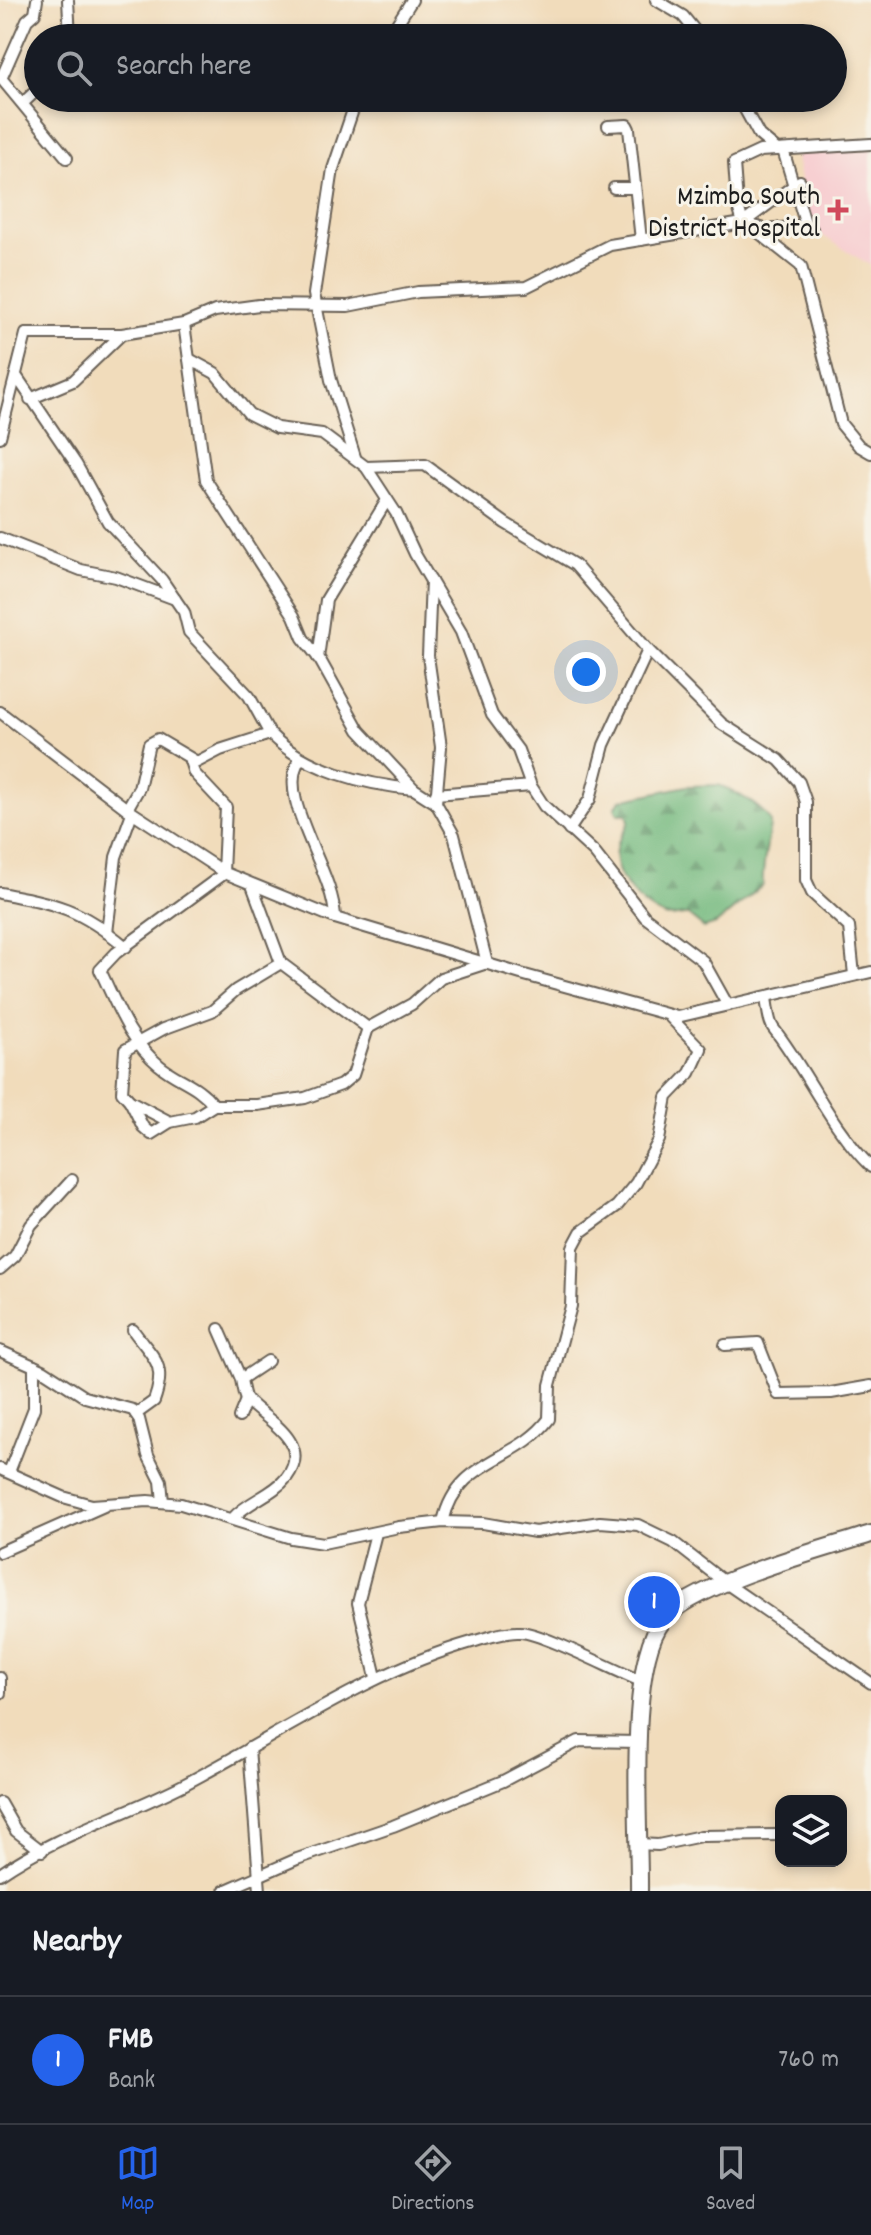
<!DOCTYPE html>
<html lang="en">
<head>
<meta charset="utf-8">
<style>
	:root { --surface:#171b24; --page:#20242c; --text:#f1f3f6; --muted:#9ea1a6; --line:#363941; --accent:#2563eb }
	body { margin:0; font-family:Dekko,sans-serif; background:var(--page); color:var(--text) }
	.controls { position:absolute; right:24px; bottom:24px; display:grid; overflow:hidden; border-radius:16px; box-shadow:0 4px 12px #0003 }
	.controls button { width:72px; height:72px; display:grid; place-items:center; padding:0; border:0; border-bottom:2px solid var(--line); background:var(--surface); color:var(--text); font:40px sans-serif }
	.you { position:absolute; left:586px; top:672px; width:28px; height:28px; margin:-20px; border:6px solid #fff; border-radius:50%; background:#1a73e8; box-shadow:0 0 0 12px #1a73e833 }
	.badge { display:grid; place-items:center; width:52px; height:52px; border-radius:50%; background:var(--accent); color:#fff; font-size:26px; font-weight:700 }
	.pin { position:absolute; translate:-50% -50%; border:4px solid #fff; box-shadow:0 2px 8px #0006 }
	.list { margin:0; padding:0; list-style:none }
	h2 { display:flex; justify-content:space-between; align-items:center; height:104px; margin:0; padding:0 32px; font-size:34px }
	h2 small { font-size:26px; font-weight:400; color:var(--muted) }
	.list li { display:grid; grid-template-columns:52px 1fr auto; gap:24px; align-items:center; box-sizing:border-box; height:128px; padding:0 32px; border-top:2px solid var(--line) }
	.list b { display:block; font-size:30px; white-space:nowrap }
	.list p { margin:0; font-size:26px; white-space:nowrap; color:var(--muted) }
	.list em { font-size:26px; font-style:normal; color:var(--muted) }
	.icon { flex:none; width:44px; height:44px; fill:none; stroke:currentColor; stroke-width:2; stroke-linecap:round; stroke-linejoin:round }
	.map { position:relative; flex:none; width:871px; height:1891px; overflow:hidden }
	.search { position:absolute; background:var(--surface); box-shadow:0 4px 12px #0003; left:24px; right:24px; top:24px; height:88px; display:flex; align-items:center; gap:20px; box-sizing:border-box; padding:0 28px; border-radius:44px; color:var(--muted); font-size:30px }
	.sheet { height:232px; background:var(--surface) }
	nav { display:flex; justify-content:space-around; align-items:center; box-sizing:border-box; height:112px; border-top:2px solid var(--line); background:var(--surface); font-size:22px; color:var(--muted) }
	nav a { display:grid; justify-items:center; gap:4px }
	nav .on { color:var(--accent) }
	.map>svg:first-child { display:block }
	.built { fill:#f7cfd1 }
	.forest { fill:url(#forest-firs); stroke:#486b4e; stroke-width:2 }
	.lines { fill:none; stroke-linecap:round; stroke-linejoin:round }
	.street-casing { stroke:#675f54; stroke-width:14 }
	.primary-casing { stroke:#675f54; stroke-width:20 }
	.street { stroke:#fff; stroke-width:10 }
	.primary { stroke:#fff; stroke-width:16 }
	.poi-dot { fill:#d1495b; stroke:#f7f3e8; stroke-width:3 }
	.labels { text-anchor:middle; stroke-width:6; stroke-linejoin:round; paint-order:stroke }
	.poi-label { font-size:28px; fill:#1c1c1c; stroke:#f7f3e8; text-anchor:end }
</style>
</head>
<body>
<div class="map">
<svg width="871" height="1891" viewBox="0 0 871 1891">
	<defs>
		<pattern id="forest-firs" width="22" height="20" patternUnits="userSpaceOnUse" patternTransform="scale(2)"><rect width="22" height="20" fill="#74ba7f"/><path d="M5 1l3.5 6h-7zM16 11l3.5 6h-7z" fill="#5e9667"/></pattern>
	</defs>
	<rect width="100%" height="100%" fill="#f7f3e8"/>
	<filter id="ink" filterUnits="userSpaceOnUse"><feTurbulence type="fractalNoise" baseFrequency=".0125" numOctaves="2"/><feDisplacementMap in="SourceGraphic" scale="16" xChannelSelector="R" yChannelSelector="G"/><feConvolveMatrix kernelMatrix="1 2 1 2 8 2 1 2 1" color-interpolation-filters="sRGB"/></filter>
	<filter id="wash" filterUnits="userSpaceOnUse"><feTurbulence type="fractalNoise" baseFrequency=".006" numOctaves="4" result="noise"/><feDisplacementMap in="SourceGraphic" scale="32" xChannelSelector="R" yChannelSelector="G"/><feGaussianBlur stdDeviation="1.8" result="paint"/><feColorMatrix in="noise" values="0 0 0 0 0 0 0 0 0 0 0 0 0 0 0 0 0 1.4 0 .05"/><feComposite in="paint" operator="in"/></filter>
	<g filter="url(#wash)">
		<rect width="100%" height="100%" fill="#f1dcbb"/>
		<!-- built -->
		<polygon class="built" points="871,150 871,266 812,229 807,220 796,157 802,151"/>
		<!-- forest -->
		<path class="forest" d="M718,785C731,789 766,808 770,822C771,828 761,868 763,885L716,924L704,928L688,915C680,914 672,919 664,916C641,907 611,876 616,849C617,840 626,831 629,821L627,814H618L615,807L621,800L687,786Z"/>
	</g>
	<g filter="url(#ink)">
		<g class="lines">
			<defs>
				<g id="street">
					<polyline points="68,0 70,38"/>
					<polyline points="656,0 683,16 701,38"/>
					<polyline points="388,38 412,0"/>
					<polyline points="0,77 67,158"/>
					<polyline points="1,79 27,20 35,13 37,0"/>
					<polyline points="732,98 743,106 759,135 777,150"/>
					<polyline points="24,102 38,89"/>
					<polyline points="608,126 627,125 629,129 641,240"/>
					<polyline points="783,150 807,229"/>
					<polyline points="614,188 635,188"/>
					<polyline points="749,225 801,266 841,424 859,446 871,453"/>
					<polyline points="812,229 795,226 769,230 743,223 737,203 734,163 760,151 871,144"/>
					<polyline points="184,324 206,480 294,616 303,638 320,660 359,730 414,789 436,803 454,835 487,963 441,978 412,1004 368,1028 281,963 252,885"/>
					<polyline points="189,359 215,373 249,414 277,428 322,434 366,467 396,513 415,554 461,632 492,715 518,750 531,786 544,806 594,852 645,917 703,961 727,1004"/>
					<polyline points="17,377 76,464 108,522 162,580 175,599"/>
					<polyline points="30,399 73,381 122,334"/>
					<polyline points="0,437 26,334 122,334 184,324 215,311 259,305 348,306 418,292 526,287 610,245 743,223 800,181"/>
					<polyline points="355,457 331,380 314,294 333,169 357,98"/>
					<polyline points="366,467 425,465 505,523 575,565 648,650 722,724 779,760 799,782 806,802 806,880 812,893 849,927 854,975"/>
					<polyline points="0,538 81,570 116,577 175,599 184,612 189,632 249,696 270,734"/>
					<polyline points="431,581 428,656 441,747 436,803"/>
					<polyline points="318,658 326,600 387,500"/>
					<polyline points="0,712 127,809 225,873 335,918 521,974 677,1017 871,972"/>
					<path d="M300,759C274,797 334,869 335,918"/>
					<polyline points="190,761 194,773 226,807 223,872"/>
					<polyline points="436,794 531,786"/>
					<path d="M127,809L139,788L149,744L158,739L197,762L220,750L270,734C305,770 366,785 414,789"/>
					<polyline points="569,830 590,799 604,745 648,650"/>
					<path d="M0,893C58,904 79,908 126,947"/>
					<polyline points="107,933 116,857 132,813"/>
					<path d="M766,999C768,1007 768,1022 774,1029C807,1071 831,1128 871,1167"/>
					<polyline points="130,1101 143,1127 151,1134 170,1122 195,1117 214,1105 257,1105 305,1098 341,1085 353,1075 368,1028"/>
					<path d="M214,1105C198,1084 178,1081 159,1065C130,1042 116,1003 100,970L116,953L225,873"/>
					<polyline points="170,1122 130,1101 122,1092 125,1050 163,1029 212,1011 236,990 281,963"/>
					<polyline points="0,1269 15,1256 31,1225 72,1180"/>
					<polyline points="219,1329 241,1379"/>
					<path d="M133,1330C152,1357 168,1363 154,1401L136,1414"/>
					<polyline points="725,1345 758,1343 778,1394 831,1393 871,1386"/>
					<polyline points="0,1351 43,1370 85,1397 133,1410 139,1419 148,1455 161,1481 163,1502"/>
					<polyline points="239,1417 246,1400"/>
					<polyline points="0,1469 63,1497 92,1505 148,1501 181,1504 291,1538 323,1543 399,1527 443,1522 483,1523 535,1532 600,1522 638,1525 673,1542 727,1584 871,1683"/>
					<polyline points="9,1472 34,1408 34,1366"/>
					<path d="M233,1518C248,1501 273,1495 287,1477C316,1438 253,1414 245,1397C243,1392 242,1384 241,1379L268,1361"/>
					<path d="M443,1522C457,1458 516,1463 549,1419L550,1385L571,1306L573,1247L581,1232L617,1206L636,1183L659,1140L667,1097L690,1073L701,1049L670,1017"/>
					<polyline points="376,1533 358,1603 376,1677"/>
					<polyline points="0,1552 104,1506"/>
					<polyline points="0,1678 0,1693"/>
					<polyline points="249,1748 260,1891"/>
					<polyline points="0,1803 16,1831 42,1851"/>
					<polyline points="639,1844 658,1845 701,1836 781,1835"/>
					<path d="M0,1874C56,1835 125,1815 185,1784C279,1735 370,1671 472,1642C487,1638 504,1631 520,1632C543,1633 617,1672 643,1682"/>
					<polyline points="224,1891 297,1859 393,1826 503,1781 579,1741 639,1742"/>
				</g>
				<path id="primary" d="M639,1891C640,1831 626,1664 663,1620C694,1583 822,1550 871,1534"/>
			</defs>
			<!-- street casing -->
			<use href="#street" class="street-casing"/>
			<!-- primary casing -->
			<use href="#primary" class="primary-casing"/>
			<!-- street -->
			<use href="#street" class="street"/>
			<!-- primary -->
			<use href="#primary" class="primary"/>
		</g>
	</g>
	<!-- markers -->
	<path class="poi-dot" d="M834 198h8v8h8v8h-8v8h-8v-8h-8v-8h8z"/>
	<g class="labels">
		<!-- poi labels -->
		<g class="poi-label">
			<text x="820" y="204">Mzimba South<tspan x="820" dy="32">District Hospital</tspan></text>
		</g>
	</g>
</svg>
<div class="controls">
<button><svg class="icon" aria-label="layers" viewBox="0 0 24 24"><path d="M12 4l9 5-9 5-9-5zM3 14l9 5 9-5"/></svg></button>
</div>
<div class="you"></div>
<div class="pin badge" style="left:654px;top:1602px">1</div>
<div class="search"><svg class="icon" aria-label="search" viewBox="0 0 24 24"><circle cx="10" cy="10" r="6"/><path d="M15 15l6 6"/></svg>Search here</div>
</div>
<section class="sheet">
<h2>Nearby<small></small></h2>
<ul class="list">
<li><span class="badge">1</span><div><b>FMB</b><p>Bank</p></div><em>760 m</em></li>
</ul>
</section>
<nav>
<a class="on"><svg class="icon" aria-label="map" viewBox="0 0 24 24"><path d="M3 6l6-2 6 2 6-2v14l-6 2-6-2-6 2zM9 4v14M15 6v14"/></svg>Map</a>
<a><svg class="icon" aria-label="directions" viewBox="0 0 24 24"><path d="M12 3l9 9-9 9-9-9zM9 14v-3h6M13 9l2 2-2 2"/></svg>Directions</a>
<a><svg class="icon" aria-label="saved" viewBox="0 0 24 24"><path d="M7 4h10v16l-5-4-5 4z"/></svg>Saved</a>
</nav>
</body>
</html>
